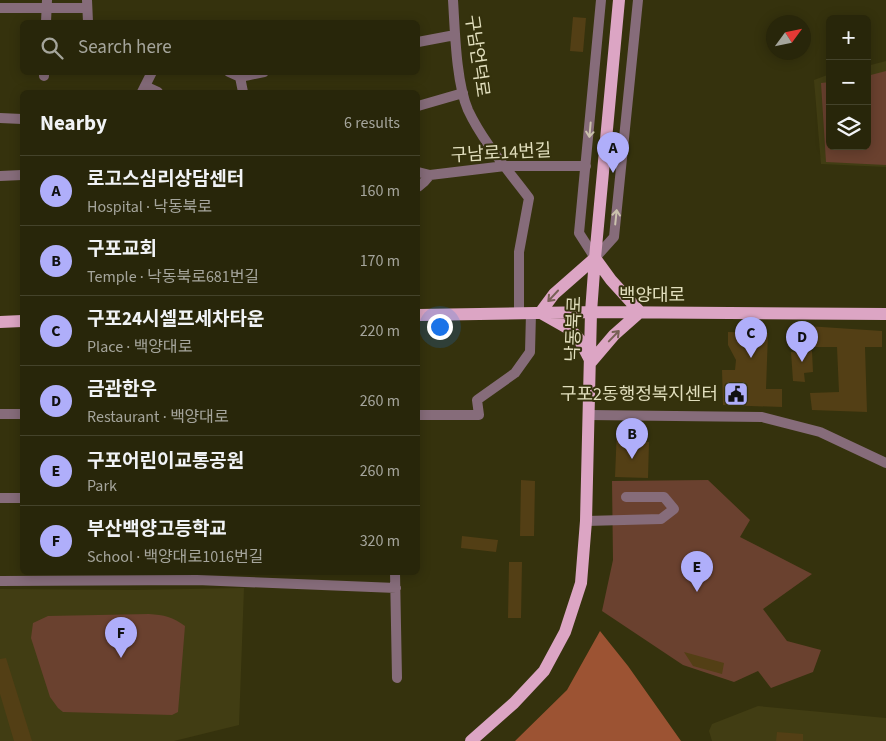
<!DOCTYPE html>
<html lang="en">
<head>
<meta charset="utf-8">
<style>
  :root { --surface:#28260a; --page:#343218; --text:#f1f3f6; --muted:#a5a59c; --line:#44432b; --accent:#afaefa }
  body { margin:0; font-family:"Source Sans 3","Noto Sans KR",sans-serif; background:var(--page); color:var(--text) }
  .controls { position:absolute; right:15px; top:15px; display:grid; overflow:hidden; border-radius:8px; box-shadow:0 2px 12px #0003 }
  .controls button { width:45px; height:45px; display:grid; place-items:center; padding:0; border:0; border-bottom:1px solid var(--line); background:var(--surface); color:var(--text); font:25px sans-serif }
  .compass { position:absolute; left:766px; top:15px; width:45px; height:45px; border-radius:50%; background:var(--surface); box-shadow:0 2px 12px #0003; rotate:57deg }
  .you { position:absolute; left:439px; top:326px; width:18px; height:18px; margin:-12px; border:4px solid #fff; border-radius:50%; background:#1a73e8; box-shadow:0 0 0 8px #1a73e833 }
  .badge { display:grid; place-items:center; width:32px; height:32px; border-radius:50%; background:var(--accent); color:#111; font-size:16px; font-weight:700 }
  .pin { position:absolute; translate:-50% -41px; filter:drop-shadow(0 1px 2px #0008) }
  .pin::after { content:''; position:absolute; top:26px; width:18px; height:15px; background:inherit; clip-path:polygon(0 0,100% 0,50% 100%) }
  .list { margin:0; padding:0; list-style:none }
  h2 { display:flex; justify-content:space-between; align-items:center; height:65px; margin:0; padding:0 20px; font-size:21px }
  h2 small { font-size:16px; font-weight:400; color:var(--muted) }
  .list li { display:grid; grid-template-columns:32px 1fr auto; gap:15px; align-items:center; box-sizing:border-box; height:70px; padding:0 20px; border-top:1px solid var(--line) }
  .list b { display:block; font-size:19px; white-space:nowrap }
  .list p { margin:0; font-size:16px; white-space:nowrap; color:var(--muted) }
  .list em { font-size:16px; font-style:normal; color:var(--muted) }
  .icon { flex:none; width:28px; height:28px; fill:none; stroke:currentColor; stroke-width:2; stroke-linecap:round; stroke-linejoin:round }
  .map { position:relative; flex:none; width:886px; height:741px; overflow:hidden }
  .search { position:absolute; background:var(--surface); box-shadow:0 2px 12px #0003; left:20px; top:20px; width:400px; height:55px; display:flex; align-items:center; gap:12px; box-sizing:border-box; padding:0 18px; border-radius:8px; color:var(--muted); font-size:19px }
  .panel { position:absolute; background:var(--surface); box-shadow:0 2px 12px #0003; left:20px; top:90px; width:400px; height:485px; border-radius:8px }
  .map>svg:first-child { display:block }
  .built { fill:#413d13 }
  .green { fill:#6a412f }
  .forest { fill:#9c5333 }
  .building { fill:#533f15 }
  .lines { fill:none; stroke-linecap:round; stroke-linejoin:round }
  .minor { stroke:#866c7a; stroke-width:10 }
  .major { stroke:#dca5c4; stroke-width:12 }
  .oneway { stroke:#cbc2ad }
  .oneway2 { stroke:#786056 }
  .labels { text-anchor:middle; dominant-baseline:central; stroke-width:4; stroke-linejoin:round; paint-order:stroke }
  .street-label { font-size:18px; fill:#e2dfbe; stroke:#35320d }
  .poi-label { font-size:18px; fill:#e2dfbe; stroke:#35320d; text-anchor:end }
</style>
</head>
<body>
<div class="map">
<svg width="886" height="741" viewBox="0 0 886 741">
  <rect width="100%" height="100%" fill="#35320d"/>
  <path class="built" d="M886,61V167L821,164L814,80L830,74V146H867V66Z
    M244,588L239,725L174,741H0V589L134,590Z
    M758,706L886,718V741H712L709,731L712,724Z"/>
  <path class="green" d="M886,71V165L826,162L821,83L830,82V146H867V76Z
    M708,480L750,520L740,537L812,574L763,609L787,641L821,650L813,672L771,688L758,671L734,682L683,665L602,611L613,560L612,481Z
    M149,614C164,615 173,617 185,626L178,712L172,715L63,712L58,708L50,697L31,638L33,623L48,616Z"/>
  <path class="forest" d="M600,631L628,666L681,741H515L567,690Z"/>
  <path class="building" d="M573,17L586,18L583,52L570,51Z
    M807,326L882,331V347H865L867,412L812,410L810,393L839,392L837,347H806Z
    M728,332L768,333L766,389H782V407L723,405L722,370H735L736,360L728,345Z
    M812,351L813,372L804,373L805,382L793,381L791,352Z
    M617,428H635L637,440L649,442L648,478L615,477Z
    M521,480L535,481L534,536H520Z
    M462,536L498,540L496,552L461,548Z
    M509,562H522L521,618H508Z
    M684,652L724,663L722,674L693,666Z
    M6,658L32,741H14L0,694V659Z
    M777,732L803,734V741H776Z"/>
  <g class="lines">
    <path class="minor" d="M87,0L88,22
      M453,0C455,31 456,82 468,110C483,142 508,170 529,198L519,252V313
      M601,0L579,233L595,258L614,237L638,0
      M0,8H87
      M46,22L47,0
      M418,42L455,35
      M229,72L240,77L264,72
      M44,76V72
      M240,77L243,92
      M145,86L158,92
      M142,92L152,72
      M418,106L463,93
      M0,118L22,119
      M418,172L430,175L505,166H586
      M0,176L22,175
      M418,187L424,182L430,175
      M0,414H22
      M418,415H479L477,400L515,373L530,352L531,313
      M588,415L762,417L820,432L886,463
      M0,498H22
      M586,521L661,519L674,509L664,497H626
      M395,572L397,678
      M0,581L197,580L396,588"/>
    <path class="major" d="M595,258L611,280L640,312
      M540,313L554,294L595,258
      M541,313L571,330L579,339L590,360
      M418,315L591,312L886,314
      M0,322L22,321
      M591,362L614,335L640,312
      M471,741L514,703L544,671L565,632L581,583L586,521L591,312L595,258L619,0"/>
  </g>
  <defs><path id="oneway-shaft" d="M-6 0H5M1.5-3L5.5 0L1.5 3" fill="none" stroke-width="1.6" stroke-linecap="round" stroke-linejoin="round" transform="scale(1.25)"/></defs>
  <g class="oneway">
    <use href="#oneway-shaft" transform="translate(590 130) rotate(95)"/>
    <use href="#oneway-shaft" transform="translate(616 217) rotate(-84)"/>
  </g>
  <g class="oneway2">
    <use href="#oneway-shaft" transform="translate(553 296) rotate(133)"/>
    <use href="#oneway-shaft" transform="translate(614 336) rotate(-46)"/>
  </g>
  <defs>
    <symbol id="civic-square" viewBox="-11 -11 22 22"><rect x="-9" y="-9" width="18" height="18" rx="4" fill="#afaefa" stroke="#35320d"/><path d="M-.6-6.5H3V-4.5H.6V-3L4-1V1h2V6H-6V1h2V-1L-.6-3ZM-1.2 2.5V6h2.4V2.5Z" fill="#111"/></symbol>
  </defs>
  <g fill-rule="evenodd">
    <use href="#civic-square" x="722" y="380" width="28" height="28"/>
  </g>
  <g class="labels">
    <g class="street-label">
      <text transform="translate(477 56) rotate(82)">구남언덕로</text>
      <text transform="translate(501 153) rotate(-3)">구남로14번길</text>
      <text x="652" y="295">백양대로</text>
      <text transform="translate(574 329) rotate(-88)">낙동북로</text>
    </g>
    <g class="poi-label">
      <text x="718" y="394">구포2동행정복지센터</text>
    </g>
  </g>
</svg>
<div class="controls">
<button>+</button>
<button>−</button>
<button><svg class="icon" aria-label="layers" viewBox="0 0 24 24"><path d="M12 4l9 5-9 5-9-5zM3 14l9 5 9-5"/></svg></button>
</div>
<svg class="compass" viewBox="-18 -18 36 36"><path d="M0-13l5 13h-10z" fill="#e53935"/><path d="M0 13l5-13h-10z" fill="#a5a59c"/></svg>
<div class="you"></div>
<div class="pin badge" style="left:613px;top:173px">A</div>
<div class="pin badge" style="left:632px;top:459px">B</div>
<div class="pin badge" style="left:751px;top:358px">C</div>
<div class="pin badge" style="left:802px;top:362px">D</div>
<div class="pin badge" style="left:697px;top:592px">E</div>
<div class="pin badge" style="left:121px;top:658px">F</div>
<div class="search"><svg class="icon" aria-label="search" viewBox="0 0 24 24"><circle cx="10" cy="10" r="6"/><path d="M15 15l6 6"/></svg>Search here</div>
<section class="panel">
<h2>Nearby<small>6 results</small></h2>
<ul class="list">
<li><span class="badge">A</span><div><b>로고스심리상담센터</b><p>Hospital · 낙동북로</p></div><em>160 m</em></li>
<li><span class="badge">B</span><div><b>구포교회</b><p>Temple · 낙동북로681번길</p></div><em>170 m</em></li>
<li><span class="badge">C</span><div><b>구포24시셀프세차타운</b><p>Place · 백양대로</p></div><em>220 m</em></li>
<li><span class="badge">D</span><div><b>금관한우</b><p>Restaurant · 백양대로</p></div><em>260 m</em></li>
<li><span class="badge">E</span><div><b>구포어린이교통공원</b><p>Park</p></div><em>260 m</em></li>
<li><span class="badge">F</span><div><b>부산백양고등학교</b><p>School · 백양대로1016번길</p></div><em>320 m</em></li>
</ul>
</section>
</div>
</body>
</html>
